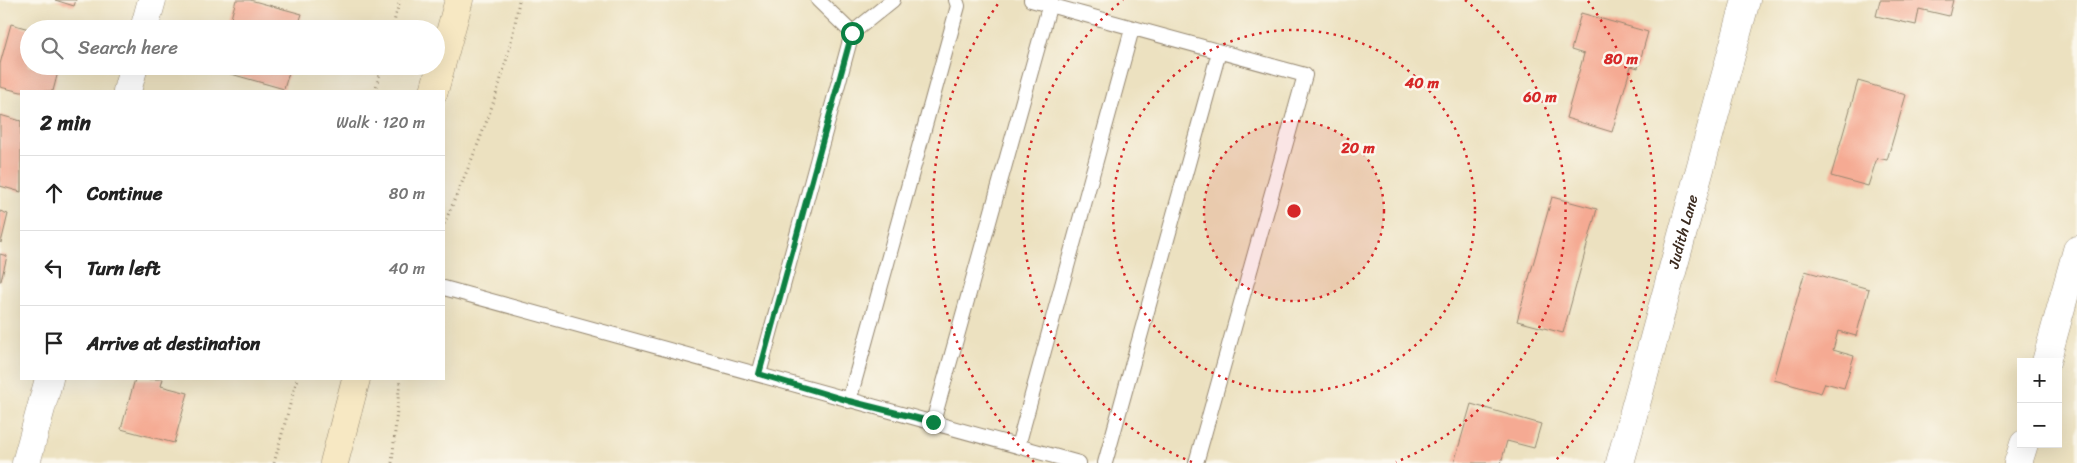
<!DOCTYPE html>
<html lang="en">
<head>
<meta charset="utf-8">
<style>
  :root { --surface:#fff; --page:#f6f6f6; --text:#222; --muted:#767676; --line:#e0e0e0 }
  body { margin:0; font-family:Sriracha,sans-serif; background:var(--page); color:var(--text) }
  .controls { position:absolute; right:15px; bottom:15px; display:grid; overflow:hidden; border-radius:0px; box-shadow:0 5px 20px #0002 }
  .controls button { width:45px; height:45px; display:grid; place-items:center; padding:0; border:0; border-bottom:1px solid var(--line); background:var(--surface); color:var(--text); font:25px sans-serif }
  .stop { position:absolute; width:15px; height:15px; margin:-11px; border:4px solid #0b8043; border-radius:50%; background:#fff }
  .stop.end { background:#0b8043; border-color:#fff; box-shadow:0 1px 5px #0008 }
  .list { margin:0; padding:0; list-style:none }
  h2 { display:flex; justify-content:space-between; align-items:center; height:65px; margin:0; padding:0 20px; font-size:21px }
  h2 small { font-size:16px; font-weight:400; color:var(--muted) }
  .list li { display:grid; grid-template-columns:32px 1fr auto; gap:15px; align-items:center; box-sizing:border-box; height:75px; padding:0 20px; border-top:1px solid var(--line) }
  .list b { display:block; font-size:19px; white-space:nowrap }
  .list em { font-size:16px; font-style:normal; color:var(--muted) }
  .icon { flex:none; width:28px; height:28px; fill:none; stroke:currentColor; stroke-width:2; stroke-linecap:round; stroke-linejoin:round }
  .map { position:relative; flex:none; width:2077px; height:463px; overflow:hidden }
  .search { position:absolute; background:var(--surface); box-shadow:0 5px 20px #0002; left:20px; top:20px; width:425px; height:55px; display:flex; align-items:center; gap:12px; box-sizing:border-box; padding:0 18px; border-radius:28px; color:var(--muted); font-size:19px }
  .panel { position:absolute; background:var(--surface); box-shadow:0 5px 20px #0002; left:20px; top:90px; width:425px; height:290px; border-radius:0px }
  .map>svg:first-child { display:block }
  .building { fill:#f5aa93 }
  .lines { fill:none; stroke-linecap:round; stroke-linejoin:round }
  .lane-casing { stroke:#94866f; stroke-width:16 }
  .street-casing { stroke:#94866f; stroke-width:29 }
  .secondary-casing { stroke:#94866f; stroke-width:29 }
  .path { stroke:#94866f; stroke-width:3; stroke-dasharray:1 4; stroke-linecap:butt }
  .lane { stroke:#fff; stroke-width:14 }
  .street { stroke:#fff; stroke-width:28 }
  .secondary { stroke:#f7e8c3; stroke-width:28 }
  .route { stroke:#0b8043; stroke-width:6 }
  .ring { fill:none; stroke:#d62828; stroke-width:2.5; stroke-dasharray:2.5 5 }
  .labels { text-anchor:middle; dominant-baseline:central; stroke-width:5; stroke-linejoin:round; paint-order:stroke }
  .street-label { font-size:15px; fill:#3b2a1e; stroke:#fbf7ec }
  .centre { fill:#d62828; stroke:#fbf7ec; stroke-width:2.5 }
  .ring-label { font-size:15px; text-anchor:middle; font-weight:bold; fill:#d62828; stroke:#fbf7ec; stroke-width:5; stroke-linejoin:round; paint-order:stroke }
</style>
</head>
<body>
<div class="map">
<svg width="2077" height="463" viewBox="0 0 2077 463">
  <rect width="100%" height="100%" fill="#fbf7ec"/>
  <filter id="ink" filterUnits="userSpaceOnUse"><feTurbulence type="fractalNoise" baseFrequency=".02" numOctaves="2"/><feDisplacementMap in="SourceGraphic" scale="10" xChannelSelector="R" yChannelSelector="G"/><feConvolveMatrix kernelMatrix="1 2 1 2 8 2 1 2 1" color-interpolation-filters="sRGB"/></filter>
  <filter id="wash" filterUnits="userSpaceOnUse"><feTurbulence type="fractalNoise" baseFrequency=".0096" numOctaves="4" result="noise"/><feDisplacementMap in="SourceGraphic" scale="20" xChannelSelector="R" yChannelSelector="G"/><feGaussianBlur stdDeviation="1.12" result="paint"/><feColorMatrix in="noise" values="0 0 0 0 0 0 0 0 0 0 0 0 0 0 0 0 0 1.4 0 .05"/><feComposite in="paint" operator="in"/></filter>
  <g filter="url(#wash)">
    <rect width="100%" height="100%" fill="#ece1c0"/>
    <g id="blocks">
      <path class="building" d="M55,0H76L74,6Z
        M236,0H250L302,14L297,29H228Z
        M1880,0H1953L1949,16L1919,9L1916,25L1876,16Z
        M1581,13L1648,32L1638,68L1631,66L1612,132L1566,118L1584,54L1571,50Z
        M11,24L29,29V66L59,68L53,91L21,92L0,87V64Z
        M218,66H291L284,89L217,70Z
        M1858,81L1906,95L1887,160L1877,158L1868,186L1831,176Z
        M0,115L21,121V192L0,186Z
        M1552,197L1597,209L1563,333L1517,321Z
        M0,211L8,214L1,243L0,242Z
        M0,254L7,256L1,281H0Z
        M1805,271L1869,289L1856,336L1838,331L1833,350L1854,356L1844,388L1825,383L1821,393L1774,380Z
        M135,379H163L161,386L188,393L174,443L121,429Z
        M1471,404L1541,424L1534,448L1507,441L1501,463H1454Z"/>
    </g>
  </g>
  <g filter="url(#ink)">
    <use href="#blocks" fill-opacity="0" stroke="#94866f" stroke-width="1"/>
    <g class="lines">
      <defs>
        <path id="lane" d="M818,0L852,33
          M1031,0L1305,75L1196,463
          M444,288L1079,463
          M759,374L852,33L893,0
          M849,401L958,6L956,0
          M933,422L1051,0
          M1018,446L1132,29
          M1105,463L1219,52"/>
        <g id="street">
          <path d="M144,29L152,0"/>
          <path d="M127,91L134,66"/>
          <path d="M2046,362L2077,250"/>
          <path d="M26,463L49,379"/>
          <path id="s1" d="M1620,463L1746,0"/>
          <path d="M2018,463L2024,444"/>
        </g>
        <path id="secondary" d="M434,91L459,0
          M334,463L356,379"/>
      </defs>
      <use href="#lane" class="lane-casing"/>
      <use href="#street" class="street-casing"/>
      <use href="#secondary" class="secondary-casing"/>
      <path class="path" d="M392,29L400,0
        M375,91L382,66
        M444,224C476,151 507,80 519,0
        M274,463L297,379
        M392,463L400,379"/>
      <use href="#lane" class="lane"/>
      <use href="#street" class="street"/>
      <use href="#secondary" class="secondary"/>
    </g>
  </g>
  <g class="lines" filter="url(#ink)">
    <path class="route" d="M852,33L759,374L849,401L933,422"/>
  </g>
  <circle cx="1294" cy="211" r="90" fill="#d62828" fill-opacity=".12"/>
  <g class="ring">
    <circle cx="1294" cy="211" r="90"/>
    <circle cx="1294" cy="211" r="181"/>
    <path d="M1192 462A271 271 0 0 1 1123 0M1465 0A271 271 0 0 1 1396 462"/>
    <path d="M1034 462A361 361 0 0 1 1000 1M1588 1A361 361 0 0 1 1554 462"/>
  </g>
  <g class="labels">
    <g class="street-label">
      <text stroke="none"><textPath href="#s1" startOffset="240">Judith Lane</textPath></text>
    </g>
  </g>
  <circle cx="1294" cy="211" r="8" class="centre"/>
  <g class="ring-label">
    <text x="1621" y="64">80 m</text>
    <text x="1422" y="88">40 m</text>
    <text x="1540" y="102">60 m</text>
    <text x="1358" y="153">20 m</text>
  </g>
</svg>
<div class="controls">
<button>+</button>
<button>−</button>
</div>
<div class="stop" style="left:852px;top:33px"></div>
<div class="stop end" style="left:933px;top:422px"></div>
<div class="search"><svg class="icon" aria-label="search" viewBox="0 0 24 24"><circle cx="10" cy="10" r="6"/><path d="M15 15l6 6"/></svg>Search here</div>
<section class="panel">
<h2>2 min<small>Walk · 120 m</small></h2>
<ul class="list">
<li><svg class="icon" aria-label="ahead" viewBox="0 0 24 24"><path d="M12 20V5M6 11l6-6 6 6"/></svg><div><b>Continue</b></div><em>80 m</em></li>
<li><svg class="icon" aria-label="left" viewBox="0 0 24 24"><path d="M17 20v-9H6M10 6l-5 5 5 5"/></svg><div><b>Turn left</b></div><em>40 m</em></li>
<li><svg class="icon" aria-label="arrive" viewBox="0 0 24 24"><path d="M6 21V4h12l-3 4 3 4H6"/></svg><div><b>Arrive at destination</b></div></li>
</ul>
</section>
</div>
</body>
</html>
